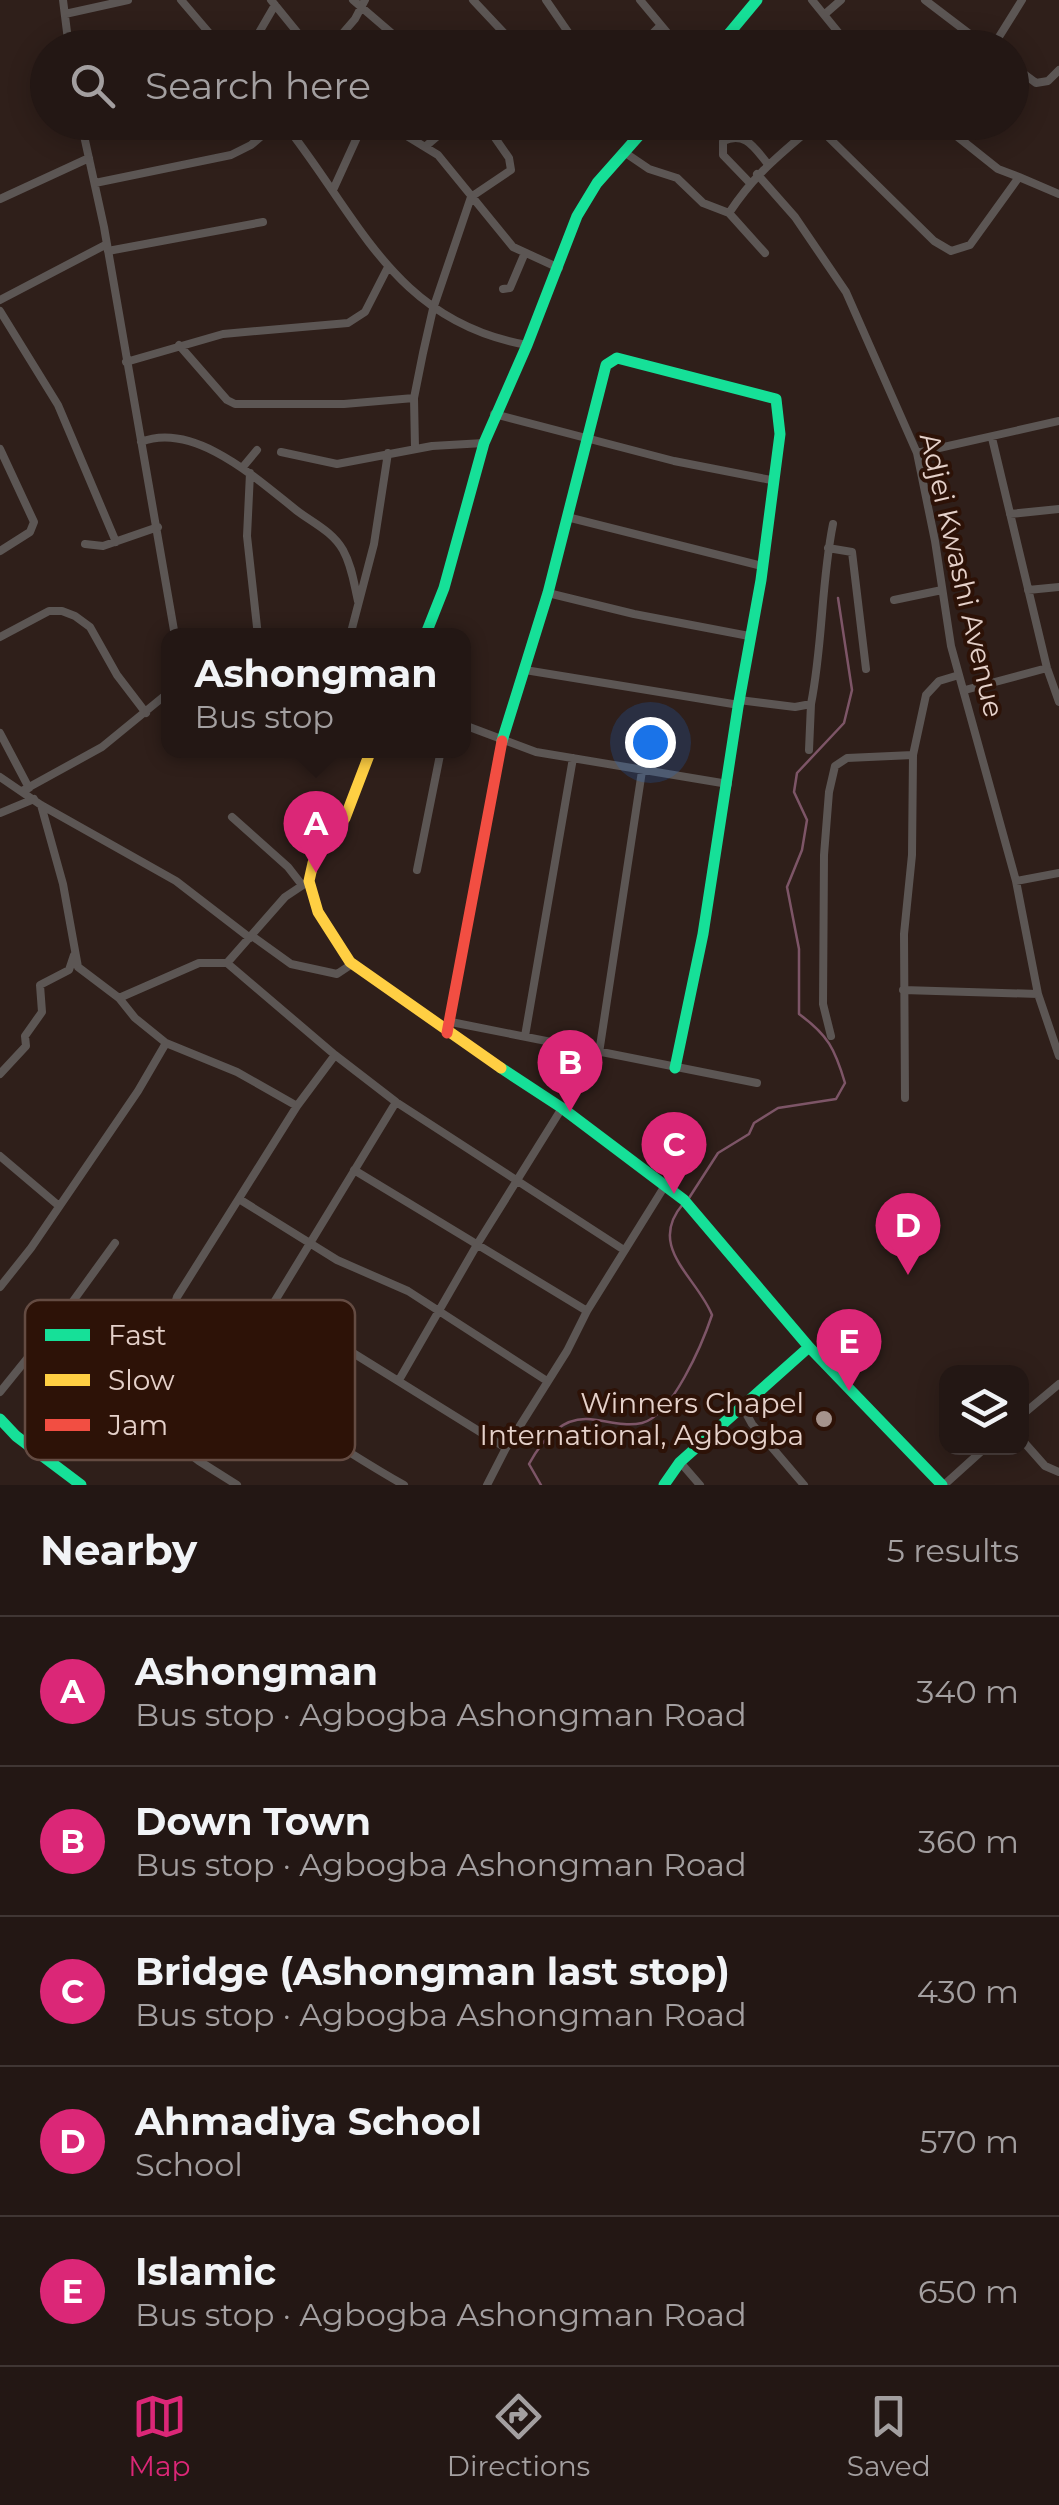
<!DOCTYPE html>
<html lang="en">
<head>
<meta charset="utf-8">
<style>
  :root { --surface:#231714; --page:#2b201d; --text:#f1f3f6; --muted:#a39fa0; --line:#403634; --accent:#db2777 }
  body { margin:0; font-family:Montserrat,sans-serif; background:var(--page); color:var(--text) }
  .controls { position:absolute; right:30px; bottom:30px; display:grid; overflow:hidden; border-radius:20px; box-shadow:0 5px 25px #0003 }
  .controls button { width:90px; height:90px; display:grid; place-items:center; padding:0; border:0; border-bottom:2px solid var(--line); background:var(--surface); color:var(--text); font:50px sans-serif }
  .you { position:absolute; left:650px; top:742px; width:35px; height:35px; margin:-25px; border:8px solid #fff; border-radius:50%; background:#1a73e8; box-shadow:0 0 0 15px #1a73e833 }
  .badge { display:grid; place-items:center; width:65px; height:65px; border-radius:50%; background:var(--accent); color:#fff; font-size:32px; font-weight:700 }
  .pin { position:absolute; translate:-50% -82px; filter:drop-shadow(0 2px 5px #0008) }
  .pin::after { content:''; position:absolute; top:52px; width:35px; height:30px; background:inherit; clip-path:polygon(0 0,100% 0,50% 100%) }
  .popup { position:absolute; left:161px; top:628px; width:310px; height:130px; box-sizing:border-box; display:grid; place-content:center; border-radius:20px; background:var(--surface); filter:drop-shadow(0 2px 8px #0005); font-size:32px; white-space:nowrap; color:var(--muted) }
  .popup b { font-size:38px; color:var(--text) }
  .popup::after { content:''; position:absolute; left:50%; top:100%; margin-left:-20px; border:20px solid transparent; border-top-color:var(--surface) }
  .list { margin:0; padding:0; list-style:none }
  h2 { display:flex; justify-content:space-between; align-items:center; height:130px; margin:0; padding:0 40px; font-size:42px }
  h2 small { font-size:32px; font-weight:400; color:var(--muted) }
  .list li { display:grid; grid-template-columns:65px 1fr auto; gap:30px; align-items:center; box-sizing:border-box; height:150px; padding:0 40px; border-top:2px solid var(--line) }
  .list b { display:block; font-size:38px; white-space:nowrap }
  .list p { margin:0; font-size:32px; white-space:nowrap; color:var(--muted) }
  .list em { font-size:32px; font-style:normal; color:var(--muted) }
  .icon { flex:none; width:55px; height:55px; fill:none; stroke:currentColor; stroke-width:2; stroke-linecap:round; stroke-linejoin:round }
  .map { position:relative; flex:none; width:1059px; height:1485px; overflow:hidden }
  .search { position:absolute; background:var(--surface); box-shadow:0 5px 25px #0003; left:30px; right:30px; top:30px; height:110px; display:flex; align-items:center; gap:25px; box-sizing:border-box; padding:0 35px; border-radius:55px; color:var(--muted); font-size:38px }
  .sheet { height:880px; background:var(--surface) }
  nav { display:flex; justify-content:space-around; align-items:center; box-sizing:border-box; height:140px; border-top:2px solid var(--line); background:var(--surface); font-size:28px; color:var(--muted) }
  nav a { display:grid; justify-items:center; gap:5px }
  nav .on { color:var(--accent) }
  .map>svg:first-child { display:block }
  .lines { fill:none; stroke-linecap:round; stroke-linejoin:round }
  .stream { stroke:#7d5567; stroke-width:2.5 }
  .street { stroke:#5c5654; stroke-width:8 }
  .fast { stroke:#16e098; stroke-width:11 }
  .slow { stroke:#ffcf43; stroke-width:11 }
  .jam { stroke:#f24e42; stroke-width:11 }
  .poi-dot { fill:#a5938c; stroke:#2d1207; stroke-width:4 }
  .labels { text-anchor:middle; dominant-baseline:central; stroke-width:8; stroke-linejoin:round; paint-order:stroke }
  .street-label { font-size:28px; fill:#e5d1ca; stroke:#2d1207 }
  .poi-label { font-size:28px; fill:#e5d1ca; stroke:#2d1207; text-anchor:end }
  .key { fill:#2d1207; stroke:#644b42; stroke-width:2.5 }
  .key-label { font-size:28px; fill:#e5d1ca }
</style>
</head>
<body>
<div class="map">
<svg width="1059" height="1485" viewBox="0 0 1059 1485">
  <rect width="100%" height="100%" fill="#2f1f1a"/>
  <g class="lines">
    <path class="stream" d="M689,1198L718,1153L749,1134L754,1123L778,1108L836,1099L845,1083C835,1049 828,1035 799,1014V949L787,887L802,850L807,820L794,792L797,773L844,723L852,690L838,598
      M541,1485L529,1464C541,1442 559,1418 587,1419C605,1420 623,1427 642,1423C672,1416 703,1342 712,1315C697,1277 646,1247 683,1204"/>
    <path class="street" d="M63,0L69,48
      M181,0L222,48
      M271,0L310,48
      M353,0L409,48
      M473,0L518,48
      M546,0L579,48
      M640,0L680,48
      M812,0L851,48
      M925,0L988,48
      M65,14L128,0
      M825,14L841,0
      M250,48L275,5
      M330,48L355,19L365,0
      M638,48L660,26
      M992,48L1022,0
      M1012,65L1036,83L1048,81L1059,70
      M81,122L104,227L175,636
      M283,122C359,217 393,321 527,345
      M384,122L438,155L513,247L559,268
      M939,122L998,169L1019,177
      M816,125L934,241L951,251L970,245L1019,177L1059,194
      M426,146L454,122
      M624,152L649,169L677,178L703,203L729,213L765,253
      M757,174L795,217L846,292L917,453L935,541L951,646L1016,881L1038,994L1059,1056
      M749,182L723,155V141C745,131 754,147 767,163
      M95,183L231,155L251,145L278,122
      M333,190L364,122
      M0,199L89,158
      M729,213C757,171 781,154 818,122
      M108,251L263,222
      M503,289L510,288L524,255
      M0,300L107,244
      M0,311L58,405L116,542
      M179,345L227,400L235,404H344L414,398
      M126,362L223,334L348,323L365,312L387,269
      M494,414L674,461L771,480
      M992,438L1047,668L1059,702
      M141,442C194,421 257,479 296,510C313,523 332,531 343,550C352,566 354,584 358,601
      M415,448L414,398L423,353L433,309L471,197L511,170L509,158L484,122
      M0,449L34,522L30,532L0,551
      M281,452L337,464L432,446L484,443
      M917,453L1059,421
      M242,468L257,450
      M250,473L247,536L258,636
      M1010,514L1059,509
      M567,517L762,566
      M85,544L103,546L158,527
      M828,548L852,552L866,669
      M1028,590L1059,587
      M548,593L634,614L749,636
      M894,600L942,590
      M350,636L374,544L388,453
      M0,637L49,611H62L75,616L90,627L117,675L146,713
      M525,670L739,705
      M965,690L1047,668
      M739,700L795,707L811,704C823,644 821,583 833,524
      M464,725L536,752L728,784
      M0,733L29,788
      M809,750L811,704
      M0,777L41,805L176,881L250,938
      M22,791L102,747L168,693
      M41,805L63,884L78,967L119,998L135,1018L166,1043L237,1072L297,1106
      M0,813L34,799
      M232,817L288,867L302,885
      M417,870L441,750
      M1016,881L1059,873
      M252,936L291,964L337,974L352,964
      M227,963L285,897L309,881
      M903,990L1038,994
      M119,998L199,963H227L335,1055L396,1102L624,1250
      M451,1022L757,1083
      M525,1036L573,758
      M831,1036L823,1004L824,855L829,792L835,766L847,758L913,755
      M599,1053L642,771
      M0,1074L26,1046L25,1036L42,1012L40,985L69,970L74,955
      M905,1098L904,934L912,855L913,755L926,695L939,681L959,675
      M0,1156L59,1206
      M354,1170L587,1311
      M239,1199L337,1260L408,1291L547,1381
      M0,1287L31,1248L138,1091L166,1043
      M165,1336C247,1382 322,1439 404,1485
      M337,1343L506,1448
      M231,1373L396,1102
      M399,1380L478,1243L562,1108
      M0,1392L68,1308L115,1243
      M113,1396L199,1461L237,1485
      M742,1406L752,1424L804,1485
      M1022,1415L1059,1384
      M1022,1440L1045,1466L1059,1472
      M53,1461L165,1336L177,1297L297,1106L335,1055
      M680,1462L700,1485
      M487,1485L506,1448L567,1351L587,1311L666,1184
      M944,1485L985,1448"/>
    <path class="fast" d="M717,48L757,0
      M425,636L444,588L484,443L527,345L577,216L597,183L651,122
      M502,741L548,593L606,365L617,358L776,399L780,434L761,580L738,707L703,934L675,1068
      M501,1068L562,1108L684,1200L809,1347L942,1485
      M0,1419L16,1436L81,1485
      M664,1485L680,1462L809,1347"/>
    <path class="slow" d="M371,750L345,818L313,863L309,881L318,912L350,962L501,1068"/>
    <path class="jam" d="M447,1033L502,741"/>
  </g>
  <circle class="poi-dot" cx="824" cy="1419" r="10"/>
  <g class="labels">
    <g class="street-label">
      <text transform="translate(962 575) rotate(77)">Adjei Kwashi Avenue</text>
    </g>
    <g class="poi-label">
      <text x="804" y="1403">Winners Chapel<tspan x="804" dy="32">International, Agbogba</tspan></text>
    </g>
  </g>
  <rect x="25" y="1300" width="330" height="160" rx="15" class="key"/>
  <rect x="45" y="1329" width="45" height="12" fill="#16e098"/>
  <rect x="45" y="1374" width="45" height="12" fill="#ffcf43"/>
  <rect x="45" y="1419" width="45" height="12" fill="#f24e42"/>
  <g class="key-label">
    <text x="108" y="1345">Fast</text>
    <text x="108" y="1390">Slow</text>
    <text x="108" y="1435">Jam</text>
  </g>
</svg>
<div class="controls">
<button><svg class="icon" aria-label="layers" viewBox="0 0 24 24"><path d="M12 4l9 5-9 5-9-5zM3 14l9 5 9-5"/></svg></button>
</div>
<div class="you"></div>
<div class="pin badge" style="left:316px;top:873px">A</div>
<div class="popup"><b>Ashongman</b>Bus stop</div>
<div class="pin badge" style="left:570px;top:1112px">B</div>
<div class="pin badge" style="left:674px;top:1194px">C</div>
<div class="pin badge" style="left:908px;top:1275px">D</div>
<div class="pin badge" style="left:849px;top:1391px">E</div>
<div class="search"><svg class="icon" aria-label="search" viewBox="0 0 24 24"><circle cx="10" cy="10" r="6"/><path d="M15 15l6 6"/></svg>Search here</div>
</div>
<section class="sheet">
<h2>Nearby<small>5 results</small></h2>
<ul class="list">
<li><span class="badge">A</span><div><b>Ashongman</b><p>Bus stop · Agbogba Ashongman Road</p></div><em>340 m</em></li>
<li><span class="badge">B</span><div><b>Down Town</b><p>Bus stop · Agbogba Ashongman Road</p></div><em>360 m</em></li>
<li><span class="badge">C</span><div><b>Bridge (Ashongman last stop)</b><p>Bus stop · Agbogba Ashongman Road</p></div><em>430 m</em></li>
<li><span class="badge">D</span><div><b>Ahmadiya School</b><p>School</p></div><em>570 m</em></li>
<li><span class="badge">E</span><div><b>Islamic</b><p>Bus stop · Agbogba Ashongman Road</p></div><em>650 m</em></li>
</ul>
</section>
<nav>
<a class="on"><svg class="icon" aria-label="map" viewBox="0 0 24 24"><path d="M3 6l6-2 6 2 6-2v14l-6 2-6-2-6 2zM9 4v14M15 6v14"/></svg>Map</a>
<a><svg class="icon" aria-label="directions" viewBox="0 0 24 24"><path d="M12 3l9 9-9 9-9-9zM9 14v-3h6M13 9l2 2-2 2"/></svg>Directions</a>
<a><svg class="icon" aria-label="saved" viewBox="0 0 24 24"><path d="M7 4h10v16l-5-4-5 4z"/></svg>Saved</a>
</nav>
</body>
</html>
